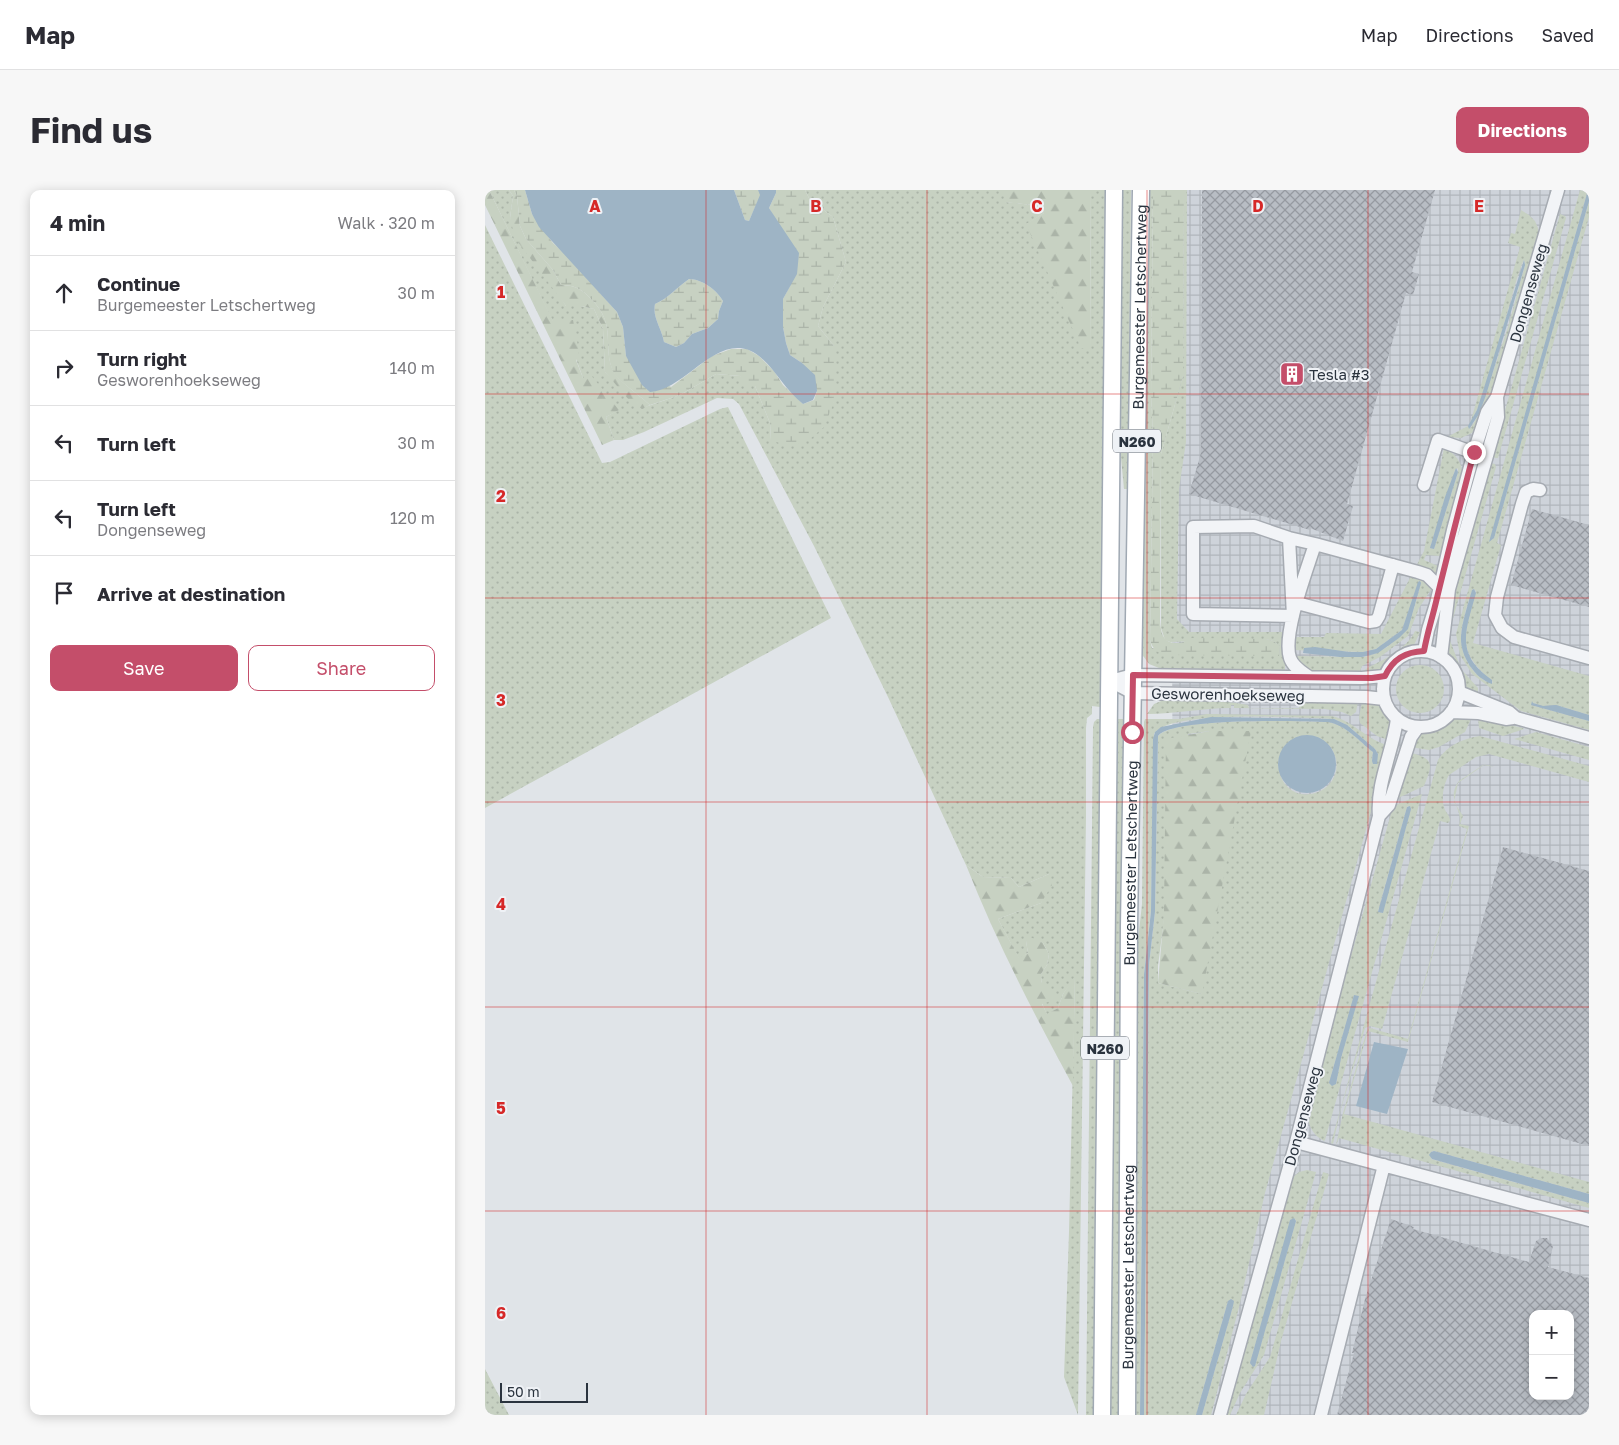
<!DOCTYPE html>
<html lang="en">
<head>
<meta charset="utf-8">
<style>
  :root { --surface:#fff; --page:#f7f7f7; --text:#2b2b33; --muted:#7c7c81; --line:#e1e1e2; --accent:#c44e6a }
  body { margin:0; font-family:"Golos Text",sans-serif; background:var(--page); color:var(--text) }
  .controls { position:absolute; right:15px; bottom:15px; display:grid; overflow:hidden; border-radius:10px; box-shadow:0 2px 12px #0003 }
  .controls button { width:45px; height:45px; display:grid; place-items:center; padding:0; border:0; border-bottom:1px solid var(--line); background:var(--surface); color:var(--text); font:25px sans-serif }
  .scale { position:absolute; left:15px; bottom:12px; width:88px; box-sizing:border-box; padding-left:5px; border:2px solid #2a333e; border-top:0; font-size:14px; line-height:18px; white-space:nowrap; color:#2a333e; -webkit-text-stroke:4px #eff2f6; paint-order:stroke }
  .stop { position:absolute; width:15px; height:15px; margin:-11px; border:4px solid #c44e6a; border-radius:50%; background:#fff }
  .stop.end { background:#c44e6a; border-color:#fff; box-shadow:0 1px 5px #0008 }
  .list { margin:0; padding:0; list-style:none }
  h2 { display:flex; justify-content:space-between; align-items:center; height:65px; margin:0; padding:0 20px; font-size:21px }
  h2 small { font-size:16px; font-weight:400; color:var(--muted) }
  .list li { display:grid; grid-template-columns:32px 1fr auto; gap:15px; align-items:center; box-sizing:border-box; height:75px; padding:0 20px; border-top:1px solid var(--line) }
  .list b { display:block; font-size:19px; white-space:nowrap }
  .list p { margin:0; font-size:16px; white-space:nowrap; color:var(--muted) }
  .list em { font-size:16px; font-style:normal; color:var(--muted) }
  .actions { display:flex; gap:10px; padding:15px 20px }
  .actions a { flex:1; padding:11px 0; border:1px solid var(--accent); border-radius:10px; text-align:center; font-size:18px; color:var(--accent) }
  .actions .main { background:var(--accent); color:#fff }
  .icon { flex:none; width:28px; height:28px; fill:none; stroke:currentColor; stroke-width:2; stroke-linecap:round; stroke-linejoin:round }
  .map { position:relative; flex:none; width:1104px; height:1225px; overflow:hidden; border-radius:10px }
  header { display:flex; align-items:center; gap:30px; box-sizing:border-box; height:70px; padding:0 25px; background:var(--surface); border-bottom:1px solid var(--line) }
  header strong { font-size:24px }
  nav { display:flex; gap:28px; margin-inline-start:auto; font-size:18px }
  .intro { display:flex; align-items:center; justify-content:space-between; box-sizing:border-box; height:120px; padding:0 30px }
  h1 { margin:0; font-size:35px }
  .button { padding:12px 22px; border-radius:10px; background:var(--accent); color:#fff; font-size:18px; font-weight:700 }
  main { display:flex; gap:30px; padding:0 30px }
  aside { flex:1; background:var(--surface); border-radius:10px; box-shadow:0 2px 12px #0003 }
  .map>svg:first-child { display:block }
  .industrial { fill:url(#industrial-grid); fill-rule:evenodd }
  .grass { fill:url(#grass-dots); fill-rule:evenodd }
  .forest { fill:url(#forest-firs) }
  .wetland { fill:url(#wetland-marsh) }
  .water { fill:#9eb4c5; fill-rule:evenodd }
  .building { fill:url(#building-cross-hatch); fill-rule:evenodd }
  .lines { fill:none; stroke-linecap:round; stroke-linejoin:round }
  .minor-casing { stroke:#a6abb2; stroke-width:15 }
  .major-casing { stroke:#a0a9b3; stroke-width:19 }
  .minor { stroke:#f2f4f7; stroke-width:12 }
  .major { stroke:#fff; stroke-width:16 }
  .route { stroke:#c44e6a; stroke-width:6 }
  .grid { fill:none; stroke:#d62828; stroke-width:1; stroke-opacity:0.55 }
  .labels { text-anchor:middle; dominant-baseline:central; stroke-width:4; stroke-linejoin:round; paint-order:stroke }
  .shield { fill:#eff2f6; stroke:#656c75; stroke-width:1 }
  .shield-label { font-size:14px; font-weight:bold; fill:#2a333e }
  .street-label { font-size:15px; fill:#2a333e; stroke:#eff2f6 }
  .poi-label { font-size:15px; fill:#2a333e; stroke:#eff2f6; text-anchor:start }
  .grid-label { font-size:16px; text-anchor:middle; font-weight:bold; fill:#d62828; stroke:#eff2f6; stroke-width:4; stroke-linejoin:round; paint-order:stroke }
</style>
</head>
<body>
<header>
<strong>Map</strong>
<nav><a>Map</a><a>Directions</a><a>Saved</a></nav>
</header>
<div class="intro"><h1>Find us</h1><a class="button">Directions</a></div>
<main>
<aside>
<h2>4 min<small>Walk · 320 m</small></h2>
<ul class="list">
<li><svg class="icon" aria-label="ahead" viewBox="0 0 24 24"><path d="M12 20V5M6 11l6-6 6 6"/></svg><div><b>Continue</b><p>Burgemeester Letschertweg</p></div><em>30 m</em></li>
<li><svg class="icon" aria-label="right" viewBox="0 0 24 24"><path d="M7 20v-9h11M14 6l5 5-5 5"/></svg><div><b>Turn right</b><p>Gesworenhoekseweg</p></div><em>140 m</em></li>
<li><svg class="icon" aria-label="left" viewBox="0 0 24 24"><path d="M17 20v-9H6M10 6l-5 5 5 5"/></svg><div><b>Turn left</b></div><em>30 m</em></li>
<li><svg class="icon" aria-label="left" viewBox="0 0 24 24"><path d="M17 20v-9H6M10 6l-5 5 5 5"/></svg><div><b>Turn left</b><p>Dongenseweg</p></div><em>120 m</em></li>
<li><svg class="icon" aria-label="arrive" viewBox="0 0 24 24"><path d="M6 21V4h12l-3 4 3 4H6"/></svg><div><b>Arrive at destination</b></div></li>
</ul>
<div class="actions"><a class="main">Save</a><a>Share</a></div>
</aside>
<div class="map">
<svg width="1104" height="1225" viewBox="0 0 1104 1225">
  <defs>
    <pattern id="industrial-grid" width="8" height="8" patternUnits="userSpaceOnUse" patternTransform="scale(1.25)"><rect width="8" height="8" fill="#ced3da"/><path d="M0 4h8M4 0v8" fill="none" stroke="#b1b6bc"/></pattern>
    <pattern id="grass-dots" width="8" height="8" patternUnits="userSpaceOnUse" patternTransform="scale(1.25)"><rect width="8" height="8" fill="#c7d1c2"/><path d="M2 2h.1M6 6h.1" fill="none" stroke="#abb4a8" stroke-width="1.8" stroke-linecap="round"/></pattern>
    <pattern id="forest-firs" width="22" height="20" patternUnits="userSpaceOnUse" patternTransform="scale(1.25)"><rect width="22" height="20" fill="#c7d1c2"/><path d="M5 1l3.5 6h-7zM16 11l3.5 6h-7z" fill="#abb4a8"/></pattern>
    <pattern id="wetland-marsh" width="20" height="14" patternUnits="userSpaceOnUse" patternTransform="scale(1.25)"><rect width="20" height="14" fill="#c7d1c2"/><path d="M1 5h8M5 5V1M11 12h8M15 12V8" fill="none" stroke="#abb4a8"/></pattern>
    <pattern id="building-cross-hatch" width="8" height="8" patternUnits="userSpaceOnUse" patternTransform="scale(1.25)"><rect width="8" height="8" fill="#b8bdc4"/><path d="M0 0l8 8M0 8l8-8" fill="none" stroke="#969aa1"/></pattern>
  </defs>
  <rect width="100%" height="100%" fill="#e0e4e8"/>
  <path class="industrial" d="M693,0H1104V1225H690L687,430ZM1048,1124H1085V1206H1048Z"/>
  <path class="grass" d="M4,0H24L28,6L25,28L81,116H96L109,119L118,139L120,182L157,218L195,205L231,184L255,186L270,196L285,233L286,250L349,212V156L333,136L338,117L361,72L348,27L325,10L320,0H519L520,12L558,16L559,23L542,34L605,160L606,0H623L619,506H615V517L607,516V524L602,528L601,538V626L593,1225L579,1187L584,1042L590,788L578,804L573,818L562,825L557,813L556,784L562,775L564,764L558,753L541,751L543,763L534,769L513,729L556,713L564,684L534,697L526,688L498,687L481,675L403,507L329,356L254,214L248,209L232,208L159,242L138,250H129L121,227L133,220L98,188L91,169L68,132Z
    M636,0H646L643,299H639L634,247Z
    M659,0H668L666,204L668,246L665,450L667,458L794,466L795,456L788,451L781,449L685,452L680,450L676,438V264L698,186V178L699,0H702L701,252L694,299L692,429L704,442H800V481L679,480L664,474L656,463Z
    M1095,0H1103L1005,351L1009,348L1104,11V27L1012,353L1016,355L988,453L1104,486V525L1071,515L1058,516L1048,513L1046,515L1104,531V540L1036,521L987,484L975,465L971,444ZM988,399L991,401C980,445 969,459 1008,492L1007,493C989,489 976,466 976,448C976,436 983,410 988,399Z
    M1036,20L1044,25L1050,31L1053,38L1054,47L1041,98L1001,220L987,243L976,248L962,247L983,236L985,239L994,224L1023,137L1040,75L1039,70L1037,74L1032,88L1010,166L992,220L985,234L1035,57L1023,53L1026,43L1030,44Z
    M1075,24L1080,26L1081,28L1013,268H1011L1007,267Z
    M0,35L117,273L125,272L235,219L243,217L346,428L0,618Z
    M959,258C972,264 979,275 977,289L955,366L941,365L939,370L953,376L947,398L934,418L923,446L895,467L877,476L874,484L824,481L808,466L877,467C887,466 894,462 902,457C927,439 928,421 936,393L934,391L917,440L891,459L878,462L806,460L808,447H839L841,443L896,444L939,361ZM973,278V282L949,359L945,358L970,280Z
    M1005,273L1010,274L1011,277L965,439L968,406Z
    M930,441L935,442L929,455L911,466L898,479L895,481L878,482C882,477 887,476 892,473C905,467 924,455 930,441Z
    M964,448L976,479L993,498V505L978,498L970,479L962,468Z
    M911 499a24 24 0 1 1 48 0a24 24 0 1 1-48 0Z
    M681,509L732,510L763,515L764,518H814L815,510L873,512L871,522L866,526L857,522L840,519L749,518V515H746V518C717,518 691,524 662,524L669,514Z
    M877,512C882,512 889,512 893,514C908,519 905,539 903,550L892,546L875,533L874,527Z
    M722,524L847,526C868,531 881,549 902,555L890,607L780,1003L754,1117L726,1225H717L748,1116L743,1111L711,1225H659L664,775L670,722L673,546C688,527 815,531 843,532C861,535 874,551 888,562L887,571L893,564L890,559L862,535L849,529C817,528 685,519 669,544L666,721L659,784L655,1225H646L651,769L657,714L659,532L660,529H694ZM725,541L717,804L673,793V776L703,544ZM815,546C857,542 864,593 830,603C794,614 777,559 815,546Z
    M965,527H987L980,542L954,557L944,560L925,557L937,540L951,536Z
    M993,528L1038,538L1039,539L1018,546L994,538Z
    M612,529H618L611,1225H601L608,537L609,532Z
    M632,529H641L633,1225H624L631,550Z
    M1051,542L1104,557V570L1029,549Z
    M995,546L1104,576V592L1004,564L991,567L964,585C959,593 956,607 959,617C960,622 965,625 965,631L963,633L955,631L897,839L885,836L880,838L855,922L848,954L846,953L953,570C961,556 979,548 995,546Z
    M924,562C948,569 949,572 939,596L911,609Z
    M998,575C1002,574 1005,576 1009,577L999,575L973,593L969,612L978,626L975,634L984,636L923,852L883,841L859,924L1104,992V1004L949,961H947L946,969L1104,1013V1018L854,948L851,955L858,923L882,840L885,838L923,849L982,639L974,636C979,618 960,610 974,591Z
    M937,604L840,950L839,951C826,944 822,933 823,919L907,620L913,614ZM923,616L926,619L897,723L893,721L922,617ZM869,806L873,807L856,868L851,894L844,893Z
    M822,980L831,982L779,1165L755,1203L745,1225H739L805,990L814,982ZM807,1029H810L811,1031L770,1175L768,1176L765,1173Z
    M838,982L844,984L796,1151L779,1225H751L761,1204L785,1167Z
    M0,1179L24,1225H0Z"/>
  <path class="forest" d="M0,0H4L68,131L88,130L94,162L91,170L98,188L105,184L134,220L121,227L129,250L117,255L0,15Z
    M24,0H29L32,6L35,36L41,49L68,80L76,95C89,95 97,99 106,109C134,136 115,158 130,184C132,189 159,209 165,215L157,219L144,210L120,182L118,139L109,119L96,116H81L30,48L25,28L28,6Z
    M519,0H606L605,160L596,158L541,34L559,23L558,16L519,12Z
    M725,541H766L717,804L673,793L679,723L681,549Z
    M481,675L498,687L526,688L534,697L564,684L567,695L556,713L513,729L534,768L543,763L541,751L545,747L558,753L564,764L562,775L556,784V792L571,803L569,810L557,814L562,824L573,818L578,804L590,786L588,896C549,824 511,751 481,675Z"/>
  <path class="wetland" d="M29,0H40L47,24L68,53L81,65L132,122L138,137L141,166L186,197L227,166L246,159H262L274,166L289,181L298,195L318,214L329,210L332,201L317,173L305,165L301,153L298,137V109L305,96L292,32L284,18L291,3V0H320L325,10L348,27L361,72L338,117L333,136L349,156V212L339,237L326,248L313,254L300,255L286,250L285,233L270,196H259L255,186L231,184L195,205L165,215C159,209 132,189 130,185C115,158 134,136 106,109C97,99 89,95 76,95L68,80L41,49L35,36L32,6Z
    M249,0H273L276,4L264,31L260,30Z
    M668,0H699L698,178V186L676,264L675,430C676,446 679,456 699,452L702,448L781,449L788,451L795,456L794,466L682,465C672,463 668,460 665,450L668,246L666,204Z
    M204,89C217,89 232,100 238,111L234,121L233,129L223,138L207,144L199,153L191,157L179,152C177,139 167,127 170,114C184,108 192,97 204,89Z"/>
  <path class="water" d="M40,0H249L260,30L264,31L275,5L273,0H291V3L284,18L314,63L312,84L298,109V137L301,153L305,165L317,173L330,185L332,201L328,210L318,214C300,200 291,180 274,166C235,136 201,201 165,202L157,195L141,166L138,137L132,122L54,37L47,24ZM204,89C217,89 232,100 238,111L234,121L233,129L223,138L207,144L199,153L191,157L179,152C177,139 167,127 170,114C184,108 192,97 204,89Z
    M1103,0H1104V11L1009,348L1004,352Z
    M1039,70L1040,75L1001,205L994,224L984,239L983,236L992,220L998,201Z
    M971,278L973,282L949,359L945,358L960,307Z
    M935,391L936,393L923,439L914,448L893,463L877,467H855L818,463L819,458L830,457L864,462H878L891,459L917,440L933,392Z
    M989,399L991,403C981,440 969,464 1007,490V494C989,488 975,465 976,447C977,431 983,415 987,400Z
    M1047,511L1048,513L1058,516L1071,515L1104,525V531L1046,515Z
    M726,527L849,529L862,535L890,559L893,564L892,574H888L887,571L888,562C874,551 861,535 843,532C816,531 687,527 673,546L670,722L664,775L659,1225H655L659,784L666,721L668,549L670,542L676,537Z
    M793 574a29 29 0 1 1 58 0a29 29 0 1 1-58 0Z
    M925,616L926,619L898,723L893,722L922,617Z
    M869,805L874,806L856,868L851,894L847,896L844,893Z
    M889,852L923,859L902,924L871,916Z
    M949,961L1104,1004V1013L947,969L944,965L946,962Z
    M809,1028L811,1031L770,1176L768,1177L765,1173L805,1030Z
    M746,1109L749,1111L748,1116L717,1225H711L743,1111Z"/>
  <path class="building" d="M717,0H950L927,82L934,84L928,105L921,103L862,314L868,316L858,351L825,338V340L704,304L716,263Z
    M1047,319L1104,335V417L1026,395Z
    M1018,657L1104,681V956L947,912Z
    M906,1029L929,1037L928,1039L1044,1072L1051,1051L1056,1048H1062L1068,1056L1063,1077L1104,1088V1225H852L869,1163H867L880,1109ZM1048,1124H1085V1206H1048Z"/>
  <g class="lines">
    <defs>
      <path id="minor" d="M939,295L953,250L995,265
        M1055,300L1048,299L1041,302L1037,314L1012,407L1010,425L1017,438L1029,447L1104,468
        M804,348L808,426L708,424V337L769,336L804,348L830,354
        M812,413L884,432L891,431L894,426L908,375
        M939,461L943,440L951,414L968,340L989,262L1002,222L1012,207L1073,0
        M898 499a38 38 0 1 1 76 0a38 38 0 1 1-76 0Z
        M956,467L964,399L1013,227L1012,207
        M824,487C817,482 808,477 805,468C797,444 822,380 830,354L933,382L942,385L954,397
        M625,491L648,503L881,507L899,509
        M625,491L648,485L877,488L899,486
        M974,502L1024,522L1031,528L1104,548
        M966,522L993,523L1021,529L1028,528
        M894,626L904,615L926,547L933,537
        M811,952L1104,1030
        M735,1225L811,952L894,626C891,594 908,561 912,529
        M836,1225L899,975"/>
      <g id="major">
        <path d="M617,1225C618,817 628,408 629,0"/>
        <path id="s1" d="M642,1225L644,736L656,0"/>
      </g>
    </defs>
    <use href="#minor" class="minor-casing"/>
    <use href="#major" class="major-casing"/>
    <use href="#minor" class="minor"/>
    <use href="#major" class="major"/>
  </g>
  <g class="lines">
    <path class="route" d="M647,542L648,485L887,488L900,486C908,469 920,462 939,461C942,444 947,429 951,412C963,362 976,312 989,262"/>
  </g>
  <path class="grid" d="M221,0V1225M442,0V1225M662,0V1225M883,0V1225M0,204H1104M0,408H1104M0,612H1104M0,817H1104M0,1021H1104"/>
  <defs>
    <symbol id="building-square" viewBox="-11 -11 22 22"><rect x="-9" y="-9" width="18" height="18" rx="4" fill="#c44e6a" stroke="#eff2f6"/><path d="M-4-6H4V6H1V3H-1V6H-4ZM-2.5-4.3h1.7v1.8h-1.7ZM.8-4.3h1.7v1.8H.8ZM-2.5-1h1.7V.8h-1.7ZM.8-1h1.7V.8H.8Z" fill="#fff"/></symbol>
  </defs>
  <g fill-rule="evenodd">
    <use href="#building-square" x="793" y="170" width="28" height="28"/>
  </g>
  <g class="labels">
    <g class="shield">
      <rect x="628" y="239.5" width="48" height="23" rx="4"/>
      <rect x="596" y="846.5" width="48" height="23" rx="4"/>
    </g>
    <g class="shield-label">
      <text x="652" y="251">N260</text>
      <text x="620" y="858">N260</text>
    </g>
    <g class="street-label">
      <text transform="translate(1043 103) rotate(-74)">Dongenseweg</text>
      <text stroke="none"><textPath href="#s1" startOffset="1108">Burgemeester Letschertweg</textPath></text>
      <text transform="translate(743 504) rotate(1)">Gesworenhoekseweg</text>
      <text stroke="none"><textPath href="#s1" startOffset="552">Burgemeester Letschertweg</textPath></text>
      <text transform="translate(817 926) rotate(-75)">Dongenseweg</text>
      <text stroke="none"><textPath href="#s1" startOffset="148">Burgemeester Letschertweg</textPath></text>
    </g>
    <g class="poi-label">
      <text x="824" y="184">Tesla #3</text>
    </g>
  </g>
  <g class="grid-label">
    <text x="110" y="22">A</text>
    <text x="331" y="22">B</text>
    <text x="552" y="22">C</text>
    <text x="773" y="22">D</text>
    <text x="994" y="22">E</text>
    <text x="16" y="108">1</text>
    <text x="16" y="312">2</text>
    <text x="16" y="516">3</text>
    <text x="16" y="720">4</text>
    <text x="16" y="924">5</text>
    <text x="16" y="1129">6</text>
  </g>
</svg>
<div class="controls">
<button>+</button>
<button>−</button>
</div>
<div class="scale">50 m</div>
<div class="stop" style="left:647px;top:542px"></div>
<div class="stop end" style="left:989px;top:262px"></div>
</div>
</main>
</body>
</html>
